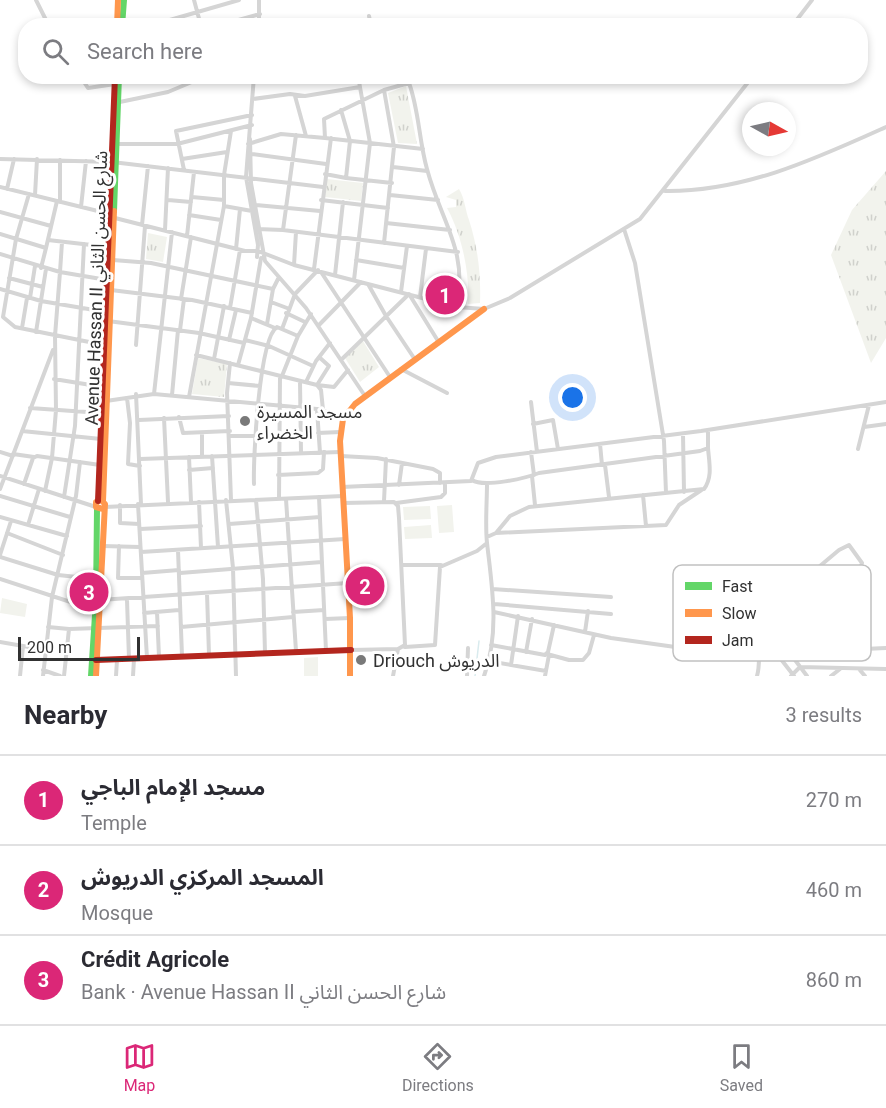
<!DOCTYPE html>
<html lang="en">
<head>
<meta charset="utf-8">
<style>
  :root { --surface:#fff; --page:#f2f2f3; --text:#2b2b33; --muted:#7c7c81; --line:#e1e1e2; --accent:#db2777 }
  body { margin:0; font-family:Roboto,"Noto Sans Arabic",sans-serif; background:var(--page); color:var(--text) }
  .compass { position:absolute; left:742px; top:102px; width:54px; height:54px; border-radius:50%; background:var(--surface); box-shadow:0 3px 9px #0003; rotate:98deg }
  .scale { position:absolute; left:18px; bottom:15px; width:122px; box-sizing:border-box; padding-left:6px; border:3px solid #313131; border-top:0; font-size:16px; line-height:21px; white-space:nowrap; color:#313131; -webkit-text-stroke:4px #fff; paint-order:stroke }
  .you { position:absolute; left:573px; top:398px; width:21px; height:21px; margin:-15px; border:4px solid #fff; border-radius:50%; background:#1a73e8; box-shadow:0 0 0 9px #1a73e833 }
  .badge { display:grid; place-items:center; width:39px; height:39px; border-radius:50%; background:var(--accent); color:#fff; font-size:20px; font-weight:700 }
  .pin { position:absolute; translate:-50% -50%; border:3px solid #fff; box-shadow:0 2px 6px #0006 }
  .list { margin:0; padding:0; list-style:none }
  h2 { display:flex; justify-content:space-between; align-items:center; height:78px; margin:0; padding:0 24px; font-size:26px }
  h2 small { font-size:20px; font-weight:400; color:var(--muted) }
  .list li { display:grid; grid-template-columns:39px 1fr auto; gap:18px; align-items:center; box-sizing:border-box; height:90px; padding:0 24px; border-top:2px solid var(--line) }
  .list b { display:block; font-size:22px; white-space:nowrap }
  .list p { margin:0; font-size:20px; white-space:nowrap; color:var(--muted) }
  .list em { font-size:20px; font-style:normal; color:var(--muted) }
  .icon { flex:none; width:33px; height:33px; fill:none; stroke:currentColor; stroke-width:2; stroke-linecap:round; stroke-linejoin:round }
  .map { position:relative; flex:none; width:886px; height:676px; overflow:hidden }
  .search { position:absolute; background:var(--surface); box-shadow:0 3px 9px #0003; left:18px; right:18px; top:18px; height:66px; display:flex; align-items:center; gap:15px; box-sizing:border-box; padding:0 21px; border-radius:24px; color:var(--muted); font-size:22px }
  .sheet { height:348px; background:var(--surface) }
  nav { display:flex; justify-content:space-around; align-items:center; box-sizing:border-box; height:84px; border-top:2px solid var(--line); background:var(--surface); font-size:16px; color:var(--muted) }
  nav a { display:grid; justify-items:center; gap:3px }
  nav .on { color:var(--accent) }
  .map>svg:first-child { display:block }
  .grass { fill:url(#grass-tufts) }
  .pitch { fill:#f2f3ed }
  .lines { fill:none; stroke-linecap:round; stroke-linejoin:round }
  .stream { stroke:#d9ebee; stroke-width:1.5 }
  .street { stroke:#d5d5d5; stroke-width:4 }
  .fast { stroke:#63d668; stroke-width:6 }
  .slow { stroke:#ff974d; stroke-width:6 }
  .jam { stroke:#b3261e; stroke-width:6 }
  .poi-dot { fill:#797979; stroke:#fff; stroke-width:2 }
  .labels { text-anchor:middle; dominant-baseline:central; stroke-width:6; stroke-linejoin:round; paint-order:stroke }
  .street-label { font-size:18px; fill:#313131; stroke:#fff }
  .poi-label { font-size:18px; fill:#313131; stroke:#fff; text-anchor:start }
  .key { fill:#fff; stroke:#c1c1c1; stroke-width:1.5 }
  .key-label { font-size:16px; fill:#313131 }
</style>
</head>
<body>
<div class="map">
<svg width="886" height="676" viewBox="0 0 886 676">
  <defs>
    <pattern id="grass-tufts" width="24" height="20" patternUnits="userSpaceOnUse" patternTransform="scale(1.5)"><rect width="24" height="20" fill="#f2f3ed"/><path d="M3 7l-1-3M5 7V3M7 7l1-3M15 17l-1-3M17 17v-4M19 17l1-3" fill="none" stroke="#d0d1cc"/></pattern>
  </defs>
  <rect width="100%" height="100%" fill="#fff"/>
  <path class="grass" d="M406,86L417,144L398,143L388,93Z
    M886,171V338L871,363L831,255L852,210Z
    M327,179L363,183L361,201L325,197Z
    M459,189C465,199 465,209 469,220C478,248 481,274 480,303L468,304C470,274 462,235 447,208L456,207V200L446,197Z
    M148,233L167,237L163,262L146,259Z
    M363,341L379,367L360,382L345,358Z
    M198,358L227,364L224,397L192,394Z
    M318,657V676H304V658Z"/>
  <path class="pitch" d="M452,505L454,532L439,533L437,506Z
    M430,506L431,519L404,520L403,507Z
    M431,525L432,538L405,539L404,527Z
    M2,598L27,604L25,617L0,613Z"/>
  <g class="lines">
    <path class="stream" d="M475,676L479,641"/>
    <path class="street" d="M36,0L49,26
      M194,0L201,26
      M259,0V26
      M369,16L371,26
      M149,26L239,0
      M217,26L260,14
      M792,26L812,0
      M80,76L88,88L115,84
      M254,76L246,177L258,245L257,257
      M317,76L318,81L359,77
      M295,96L306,136
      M253,99L290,94L305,96L360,87
      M115,103L168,92L206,76
      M341,110L350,141L346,178L392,183
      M296,135L283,230L458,252
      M325,138L423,149
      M250,139L251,183L265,261L306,308L365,396
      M116,144H177L252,125
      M248,144L281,134L325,138L324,119L384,90L409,83C419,110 419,141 427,169C441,222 468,249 457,307
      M252,154L326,164
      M0,159L112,162L323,187
      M182,159L227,152
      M60,160V202
      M393,167L427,171
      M184,170L176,131L252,115
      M325,174L346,178
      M0,187L110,214
      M7,189L14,159
      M665,191C744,192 815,159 886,127
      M29,194L16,239L3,317L15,327L104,345
      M35,195L37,159
      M390,195L438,200
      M192,197L224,200
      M168,200L191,202
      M321,200L388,208
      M256,205L320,211
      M224,206L252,211
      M81,207L86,161
      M0,212L51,226
      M189,215L221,220
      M115,218L245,251H258L294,265L457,307L484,309L510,298L640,219L753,76
      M386,223L450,230
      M142,225L148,166
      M257,229L283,230
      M624,229L635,263L664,441L666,493
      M165,230L168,168
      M0,234L46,248L57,201
      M187,236L194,172
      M48,240L109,247
      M384,243L394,147L384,90
      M236,249L240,209
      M0,254L60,272L62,242
      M113,260L151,263L273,289L278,279
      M356,260L404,268
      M294,265L296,232
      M41,268L46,248
      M314,269L331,138
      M321,272L390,377
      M335,275L343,202
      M9,278L43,287
      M354,280L370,143L358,76
      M368,284L386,316L414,358
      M0,289L41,301L106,312
      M111,290L192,300L252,313
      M401,292L407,246
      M420,297L426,249
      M30,298L35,266
      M181,299L191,237
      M271,302L287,308
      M230,308L240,250
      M286,313L305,322
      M251,318L275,328
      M108,321L199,333L244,343
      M267,324L273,289
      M319,325L361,282
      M22,328L27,298
      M282,329L295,294L318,270
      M180,330L184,299
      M36,332L46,269
      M229,340L236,310
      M245,340L269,346L313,366
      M136,345L145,226
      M196,355L317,385L321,390L323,410
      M319,357L329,366L317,385L334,387L348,370
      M214,359L224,306
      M341,360L409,294L438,341
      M230,363L227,393L231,500
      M238,365L251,318L261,258
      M401,369L447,393
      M282,376L298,336L311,314
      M54,379L103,387
      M300,381L301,453
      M306,382L316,361L330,343
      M228,383L260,386
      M136,394L141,504
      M154,394L172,232
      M172,395L178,330
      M189,397L224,206V175L231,131
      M127,398L130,423L128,464L140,466
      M106,401L154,394L317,409L344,416
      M531,402L537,452
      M30,408L101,413
      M317,409L320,453
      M179,417L183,433L230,431
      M164,418L168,502
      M139,420L229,416
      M533,424L553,420L558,449
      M864,427L886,424
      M22,431L101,439
      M202,433V456
      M318,433L340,432
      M683,434L684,492
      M230,436H278
      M600,444L602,465
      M858,449L869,405
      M0,452L13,456
      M531,452L534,475
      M13,454L34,457
      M212,456L218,547
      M341,456L377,458L433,469L440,473V483
      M189,457L191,502
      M140,459L340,452
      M605,465L609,497
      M189,470L213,468
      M278,475L318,473L323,469L324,452
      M0,476L96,507
      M532,476L535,505
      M472,480C484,488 526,478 539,473L700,451L708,448V430
      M24,484L33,458L37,456L100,465
      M254,484C253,460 259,338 277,327L298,336
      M399,485L402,463
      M342,487L471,481L478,463L496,457L701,431L886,402
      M0,489L53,350
      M45,491L52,458L56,410L55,336L60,272L107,280
      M643,495L646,526
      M0,496L70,517
      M64,497L75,426L84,244
      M319,497L326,651
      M279,499L280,376
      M286,499L296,651
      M226,500L233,568L236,676
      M256,500L263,579L265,653
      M384,501L386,459
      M199,502L201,548
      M343,503L394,502L398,506L399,518L405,645L398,649L351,650
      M396,503L441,497L445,493V483
      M138,504L147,658
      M120,505V523L139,524
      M105,507L343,496
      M0,517L67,536
      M229,524L320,517
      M28,525L39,489
      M140,529L201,526
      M7,533L63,555
      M496,533L510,516L529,507L704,489C713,477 709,462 708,448
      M487,537L496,533L666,525L679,505L703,489
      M102,546L140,547
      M119,546L118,578H142
      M178,550L182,656
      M141,552L345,539
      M0,555L11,521
      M0,557L58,575L96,579
      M402,565H441
      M142,573L179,570
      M180,573L322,562
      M0,579L95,610
      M492,589L611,597
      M207,593L209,655
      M100,600L348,583
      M127,600L129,659
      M494,604L611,614
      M157,612L159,657
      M293,612L324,610
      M494,612L611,638L761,659L826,654L839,650
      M144,613L179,610
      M325,619L350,618
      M48,627L69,629L158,626
      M181,627L293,617
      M585,632L588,611
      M0,642L46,650
      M491,645L545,655L548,652L554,625
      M405,647L435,645L440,567L477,551L487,543
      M526,652L532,619
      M547,654L569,660H583L589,653L594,635
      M792,656L807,676
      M780,658L794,676
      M488,661L546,671
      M511,665L518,616
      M859,669L865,676
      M43,670L60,676
      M20,676L23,646
      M43,676L52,597L76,496L80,462
      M64,676L69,629
      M116,676L117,660
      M133,676L134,659
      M393,676L398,649
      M467,676L468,648
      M484,676C500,633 492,587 487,543C485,524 487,503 487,483
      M545,676L549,655
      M757,676C763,656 753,630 764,613L839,550L849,545L862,563L834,638V646L841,650L886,648
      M791,676L800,667L886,669
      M831,676L840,669"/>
    <path class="fast" d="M122,26L124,0
      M114,211L119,76
      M91,676L96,600L97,509"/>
    <path class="slow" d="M117,26L118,0
      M103,501L114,211
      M96,676L105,504L101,500L96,502V507L103,509
      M350,676V618L340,441L343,419L355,404L484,309"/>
    <path class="jam" d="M98,501L115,76
      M96,660L351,650"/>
  </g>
  <g class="poi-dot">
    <circle cx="245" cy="421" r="6"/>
    <circle cx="361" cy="660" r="6"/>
  </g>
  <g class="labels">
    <g class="street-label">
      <text transform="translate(96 288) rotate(-88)">Avenue Hassan II شارع الحسن الثاني</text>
    </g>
    <g class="poi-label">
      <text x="257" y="411">مسجد المسيرة<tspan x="257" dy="21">الخضراء</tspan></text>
      <text x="373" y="660">Driouch الدريوش</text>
    </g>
  </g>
  <rect x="673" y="565" width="198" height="96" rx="9" class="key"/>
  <rect x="685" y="582" width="27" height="8" fill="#63d668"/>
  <rect x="685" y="609" width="27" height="8" fill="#ff974d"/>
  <rect x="685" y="636" width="27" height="8" fill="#b3261e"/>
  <g class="key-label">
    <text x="722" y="592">Fast</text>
    <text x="722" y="619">Slow</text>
    <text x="722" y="646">Jam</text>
  </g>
</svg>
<svg class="compass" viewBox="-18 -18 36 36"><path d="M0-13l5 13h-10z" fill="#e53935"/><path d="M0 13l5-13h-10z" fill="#7c7c81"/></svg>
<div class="scale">200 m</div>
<div class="you"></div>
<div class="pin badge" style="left:445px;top:295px">1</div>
<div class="pin badge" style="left:365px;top:586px">2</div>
<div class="pin badge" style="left:89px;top:592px">3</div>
<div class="search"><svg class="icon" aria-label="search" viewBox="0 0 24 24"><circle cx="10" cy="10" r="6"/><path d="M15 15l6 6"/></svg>Search here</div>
</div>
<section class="sheet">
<h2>Nearby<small>3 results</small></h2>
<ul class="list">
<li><span class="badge">1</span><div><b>مسجد الإمام الباجي</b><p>Temple</p></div><em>270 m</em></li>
<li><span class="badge">2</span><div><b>المسجد المركزي الدريوش</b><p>Mosque</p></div><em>460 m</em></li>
<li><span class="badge">3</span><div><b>Crédit Agricole</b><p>Bank · Avenue Hassan II شارع الحسن الثاني</p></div><em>860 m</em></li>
</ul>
</section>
<nav>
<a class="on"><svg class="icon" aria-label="map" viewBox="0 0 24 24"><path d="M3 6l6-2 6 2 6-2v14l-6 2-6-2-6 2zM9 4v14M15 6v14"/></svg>Map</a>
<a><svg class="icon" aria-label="directions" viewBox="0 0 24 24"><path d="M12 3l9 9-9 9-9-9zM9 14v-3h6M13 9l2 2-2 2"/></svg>Directions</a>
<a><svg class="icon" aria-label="saved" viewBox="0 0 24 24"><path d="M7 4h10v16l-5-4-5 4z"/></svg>Saved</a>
</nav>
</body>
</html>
